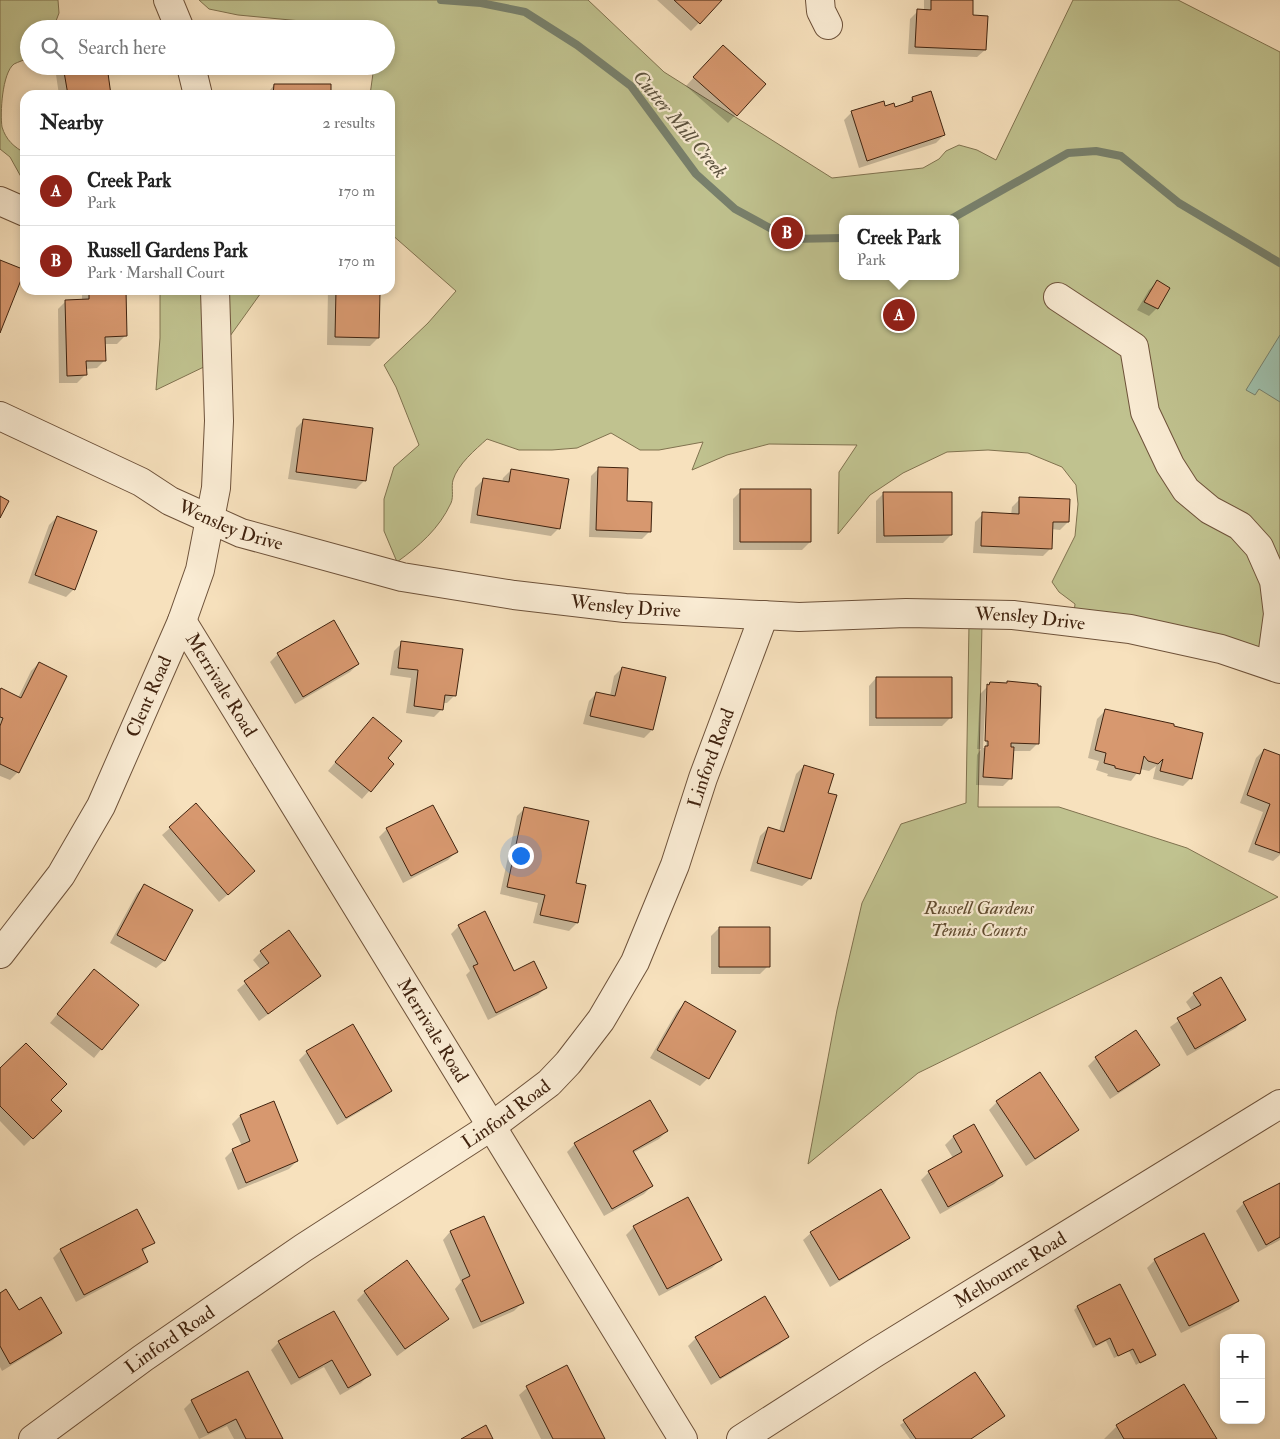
<!DOCTYPE html>
<html lang="en">
<head>
<meta charset="utf-8">
<style>
  :root { --surface:#fff; --page:#f2f2f2; --text:#222; --muted:#767676; --line:#e0e0e0; --accent:#8f2418 }
  body { margin:0; font-family:"IM FELL Double Pica",serif; background:var(--page); color:var(--text) }
  .controls { position:absolute; right:15px; bottom:15px; display:grid; overflow:hidden; border-radius:10px; box-shadow:0 2px 8px #0003 }
  .controls button { width:45px; height:45px; display:grid; place-items:center; padding:0; border:0; border-bottom:1px solid var(--line); background:var(--surface); color:var(--text); font:25px sans-serif }
  .you { position:absolute; left:520px; top:855px; width:18px; height:18px; margin:-12px; border:4px solid #fff; border-radius:50%; background:#1a73e8; box-shadow:0 0 0 8px #1a73e833 }
  .badge { display:grid; place-items:center; width:32px; height:32px; border-radius:50%; background:var(--accent); color:#fff; font-size:16px; font-weight:700 }
  .pin { position:absolute; translate:-50% -50%; border:2px solid #fff; box-shadow:0 1px 5px #0006 }
  .popup { position:absolute; left:839px; top:215px; width:120px; height:65px; box-sizing:border-box; display:grid; place-content:center; border-radius:10px; background:var(--surface); filter:drop-shadow(0 1px 4px #0005); font-size:16px; white-space:nowrap; color:var(--muted) }
  .popup b { font-size:19px; color:var(--text) }
  .popup::after { content:''; position:absolute; left:50%; top:100%; margin-left:-10px; border:10px solid transparent; border-top-color:var(--surface) }
  .list { margin:0; padding:0; list-style:none }
  h2 { display:flex; justify-content:space-between; align-items:center; height:65px; margin:0; padding:0 20px; font-size:21px }
  h2 small { font-size:16px; font-weight:400; color:var(--muted) }
  .list li { display:grid; grid-template-columns:32px 1fr auto; gap:15px; align-items:center; box-sizing:border-box; height:70px; padding:0 20px; border-top:1px solid var(--line) }
  .list b { display:block; font-size:19px; white-space:nowrap }
  .list p { margin:0; font-size:16px; white-space:nowrap; color:var(--muted) }
  .list em { font-size:16px; font-style:normal; color:var(--muted) }
  .icon { flex:none; width:28px; height:28px; fill:none; stroke:currentColor; stroke-width:2; stroke-linecap:round; stroke-linejoin:round }
  .map { position:relative; flex:none; width:1280px; height:1439px; overflow:hidden }
  .search { position:absolute; background:var(--surface); box-shadow:0 2px 8px #0003; left:20px; top:20px; width:375px; height:55px; display:flex; align-items:center; gap:12px; box-sizing:border-box; padding:0 18px; border-radius:28px; color:var(--muted); font-size:19px }
  .panel { position:absolute; background:var(--surface); box-shadow:0 2px 8px #0003; left:20px; top:90px; width:375px; height:205px; border-radius:15px }
  .map>svg:first-child { display:block }
  .green { fill:#c0c28f; stroke:#80724f; fill-rule:evenodd }
  .water { fill:#9ebeaa; stroke:#78806c }
  .shadow { fill:#0003; fill-rule:evenodd }
  .lines { fill:none; stroke-linecap:round; stroke-linejoin:round }
  .stream { stroke:#78806c; stroke-width:8 }
  .building { fill:#d7986f; stroke:#40230f }
  .minor-casing { stroke:#6e523a; stroke-width:30 }
  .minor { stroke:#faecd4; stroke-width:28 }
  .labels { text-anchor:middle; dominant-baseline:central; stroke-width:4.5; stroke-linejoin:round; paint-order:stroke }
  .street-label { font-size:19px; fill:#40230f; stroke:#faecd4 }
  .park-label { font-size:19px; font-style:italic; fill:#604b2f; stroke:#faecd4 }
  .water-label { font-size:20px; font-style:italic; fill:#5c523e; stroke:#faecd4 }
</style>
</head>
<body>
<div class="map">
<svg width="1280" height="1439" viewBox="0 0 1280 1439">
  <rect width="100%" height="100%" fill="#f7e1bd"/>
  <filter id="stains"><feTurbulence type="fractalNoise" baseFrequency=".004" numOctaves="4"/><feColorMatrix values="0 0 0 0 .2 0 0 0 0 .09 0 0 0 0 .02 0 0 0 .5 -.17"/></filter>
  <radialGradient id="worn" r=".72"><stop offset=".6" stop-color="#630" stop-opacity="0"/><stop offset="1" stop-color="#630" stop-opacity=".3"/></radialGradient>
  <path class="green" d="M0,0H58L59,13L53,29H29V58C24,60 18,62 14,64C2,73 0,114 2,127C6,140 14,147 25,153V184L10,157L0,149Z
    M199,0H588L664,72L832,178L923,168L939,159L946,151L959,145L977,150L996,160L1073,0H1178L1280,52V669L1073,622L1075,604L1059,592L1052,582L1075,536L1078,504L1076,485L1062,467L1028,453L988,450L947,452L903,473L870,495L838,534L839,472L857,445L769,444L727,455L692,470L703,442L659,450H640L611,433L577,448L552,450H519L487,439C475,450 458,464 453,480C451,487 454,496 451,503C439,529 419,546 397,562L384,531V499L394,467L419,445L396,387L384,365L428,323L456,291L390,233V95H370L374,66H386V29H353L343,25L238,15L209,9ZM843,219H955V276H843Z
    M160,290H263L210,364L156,390L160,338Z
    M969,624H982L978,807H1059L1187,848L1278,897L918,1073L808,1164L837,1010L862,903L901,824L966,803Z"/>
  <path class="water" d="M1280,335V402L1259,389L1255,395L1246,390Z"/>
  <path class="shadow" d="M657,0H721L691,31Z
    M924,0H972L971,16L985,50L977,57L908,54L910,19L918,11H924Z
    M715,54L764,84L728,123L686,86Z
    M57,66H105L110,95H59L55,68Z
    M274,85L330,95H266Z
    M930,92L944,135L936,143L859,168L844,120L851,113L894,109L906,105L912,98Z
    M1157,282L1168,288L1157,308L1149,316L1137,310L1149,290Z
    M82,290H124L125,336L117,344H104L105,360L97,368L85,369V375L77,383H59L58,309L66,301H82Z
    M328,290H384L378,299V338L370,346L327,345Z
    M304,420L372,429L364,481L356,489L288,479L296,428Z
    M599,468L650,531L642,539L589,537L591,476Z
    M511,470L559,528L551,536L470,523L475,488L483,480L502,483L503,478Z
    M741,491L810,542L802,550H733V499Z
    M884,493L951,535L943,543H876V501Z
    M1020,499L1068,522L1060,530L1051,529V548L1043,556L973,553L975,522L983,514L1011,515L1012,507Z
    M57,517L74,589L66,597L28,583L49,525Z
    M402,643L455,695L447,703H442V709L434,717L406,713L411,678L390,675L394,651Z
    M278,654L358,664L350,672L295,704L270,662Z
    M39,663L18,772L10,780L0,776V691L18,698L31,671Z
    M622,668L652,730L644,738L583,724L589,701L597,693L610,696L614,676Z
    M876,678L950,718L942,726H869V686Z
    M1007,683L1038,743L1030,751H1012L1011,778L1003,786L976,785L977,755L981,749H977L980,694L990,684ZM986,690H988L986,748H983Z
    M1105,711L1191,778L1183,786L1153,779L1156,766L1149,771L1140,769L1131,781L1107,776L1108,774L1096,770L1099,761L1088,758L1097,719Z
    M365,726L386,758L393,764L362,799L328,771Z
    M1264,750L1280,756V855L1273,861L1248,852L1263,812L1240,803L1256,758Z
    M804,766L810,879L802,886L750,871L760,836L768,828L779,831L796,774Z
    M525,808L574,884L577,923L569,931L533,923L538,903L500,894L517,816Z
    M170,828L246,879L219,902L162,835Z
    M387,829L456,852L448,860L403,883L379,837Z
    M145,885L191,910L164,961L156,968L110,943L137,893Z
    M459,926L513,972L546,988L538,995L488,1020L466,975L470,971L451,934Z
    M719,928L768,966L760,974H711V936Z
    M261,952L320,976L259,1021L237,990L261,970L253,960Z
    M94,970L137,1005L94,1058L50,1023Z
    M1194,994L1244,1020L1236,1028L1187,1056L1170,1027L1192,1011L1186,1002Z
    M685,1003L735,1031L708,1078L700,1086L650,1058L677,1011Z
    M1136,1031L1158,1065L1150,1073L1110,1099L1088,1066L1096,1058Z
    M307,1052L391,1090L383,1098L337,1125L299,1060Z
    M0,1070L49,1100L60,1111L24,1146L0,1121Z
    M997,1102L1077,1129L1070,1137L1026,1166L989,1110Z
    M273,1103L297,1161L289,1169L238,1190L225,1158L233,1150L242,1146L232,1124L240,1116Z
    M973,1125L1002,1176L994,1184L940,1214L921,1180L929,1172L953,1158L945,1145L953,1137Z
    M667,1131L659,1139L633,1153L652,1186L644,1194L604,1216L567,1152L575,1144Z
    M1280,1184V1240L1258,1252L1236,1211L1244,1203Z
    M483,1217L522,1303L514,1311L473,1329L455,1289L461,1282L443,1240L450,1232Z
    M634,1227L720,1260L712,1268L659,1296L626,1235Z
    M811,1233L908,1238L900,1245L830,1287L803,1240Z
    M153,1242L142,1252L147,1261L139,1269L76,1302L53,1258L61,1250Z
    M1155,1260L1238,1301L1230,1309L1181,1333L1147,1268Z
    M365,1292L447,1319L397,1356L357,1300Z
    M0,1294L18,1311L61,1332L53,1340L2,1371L0,1367Z
    M764,1298L788,1336L780,1344L711,1385L688,1346L696,1338Z
    M1077,1307L1154,1354L1136,1365L1129,1351L1114,1358L1106,1341L1093,1348L1074,1310Z
    M334,1312L369,1375L361,1383L340,1395L324,1367L291,1385L271,1350L279,1342Z
    M566,1367L604,1439H541L519,1395L527,1388Z
    M248,1373L282,1439H234L227,1426L199,1439L184,1409L192,1401Z
    M975,1374L1004,1416L971,1439H910L900,1425Z
    M1117,1426L1216,1439H1104Z"/>
  <g class="lines">
    <path class="stream" d="M441,0L481,3L525,12L577,45L631,86L696,174L735,209L790,239L843,238
      M951,219L1068,153L1096,151L1121,156L1179,203L1280,263"/>
  </g>
  <path class="building" d="M674,0H722L700,24Z
    M931,0H973V15L988,16L986,50L915,47L917,9L931,10Z
    M723,45L766,84L737,116L693,77Z
    M63,66H107L111,95H68Z
    M274,84H331V95H273Z
    M931,91L945,135L867,161L851,111L884,101L885,106L894,103L895,107L913,101L912,97Z
    M0,260L25,270L0,333Z
    M1157,280L1170,288L1158,309L1144,302Z
    M89,290H126L127,336L105,337L106,361H86L87,375L67,376L65,300L89,299Z
    M336,290H386V293H380L379,338L335,337Z
    M303,419L373,428L366,481L296,472Z
    M598,467L628,468L627,501L652,502L651,532L596,530Z
    M511,469L569,479L560,529L477,515L483,478L509,482Z
    M740,489H811V542H740Z
    M883,492H952V535L884,536Z
    M0,496L9,501L0,518Z
    M1019,497L1070,499L1069,522H1053L1052,549L981,546L982,512L1019,514Z
    M57,516L97,531L75,590L35,575Z
    M334,620L359,664L303,697L277,653Z
    M401,641L463,649L456,696L445,695L443,710L414,706L418,670L398,668Z
    M39,662L67,676L19,773L0,764V726L3,718L0,717V690L1,688L21,698Z
    M622,667L666,677L653,730L590,716L596,692L615,696Z
    M876,677H952V718H876Z
    M1007,681L1038,684V686H1041L1039,744L1011,743V747H1014L1012,779L983,777L985,746H988V741H985L987,684L989,685L990,682L1007,683Z
    M1105,709L1174,724V726L1203,733L1192,779L1160,771L1163,759L1158,764L1148,761L1144,756L1140,774L1115,768V766L1104,763L1106,753L1095,750Z
    M373,717L402,741L388,758L394,764L371,792L335,762Z
    M1264,749L1280,755V853L1255,844L1270,804L1247,795Z
    M804,765L834,774L828,793L837,795L811,879L757,863L768,827L784,832Z
    M196,803L255,871L228,895L169,827Z
    M433,805L458,852L411,876L386,828Z
    M524,807L589,821L576,883L586,885L578,923L540,915L545,895L507,887Z
    M144,884L193,910L165,961L117,935Z
    M485,911L514,971L534,961L547,988L496,1013L473,966L478,964L458,925Z
    M719,927H770V967H719Z
    M289,930L321,976L268,1014L244,981L269,963L260,951Z
    M94,969L139,1005L102,1050L57,1014Z
    M1221,977L1246,1020L1195,1049L1177,1018L1201,1005L1193,993Z
    M685,1001L736,1031L709,1079L657,1050Z
    M353,1024L392,1091L346,1118L306,1051Z
    M1136,1030L1160,1065L1118,1092L1095,1057Z
    M26,1043L67,1084L51,1100L62,1111L33,1139L0,1106V1068Z
    M1040,1072L1079,1130L1035,1159L996,1101Z
    M650,1100L668,1131L633,1151L653,1186L612,1209L574,1143Z
    M274,1101L298,1161L246,1183L232,1149L250,1141L240,1115Z
    M974,1124L1003,1176L948,1207L928,1171L962,1152L953,1136Z
    M1280,1183V1237L1266,1245L1243,1202Z
    M881,1189L910,1238L839,1280L810,1232Z
    M688,1197L722,1260L667,1289L633,1226Z
    M137,1209L155,1243L142,1249L148,1262L84,1295L60,1249Z
    M484,1216L524,1303L481,1322L462,1280L470,1276L450,1231Z
    M1204,1233L1239,1301L1189,1326L1154,1259Z
    M407,1260L449,1319L405,1349L364,1291Z
    M1120,1284L1156,1355L1140,1363L1133,1349L1118,1356L1110,1338L1096,1345L1077,1306Z
    M6,1289L19,1310L41,1297L62,1333L10,1364L0,1346V1293Z
    M765,1296L789,1337L720,1378L695,1337Z
    M334,1311L371,1375L348,1388L332,1360L299,1378L278,1341Z
    M567,1365L605,1439H553L526,1386Z
    M248,1371L283,1439H246L236,1419L208,1433L191,1400Z
    M975,1372L1005,1416L971,1439H916L903,1420Z
    M1184,1384L1217,1439H1124L1116,1425Z
    M486,1425L493,1439H461Z"/>
  <g class="lines">
    <defs>
      <g id="minor">
        <path d="M168,0L180,29"/>
        <path d="M820,0L821,11L828,25"/>
        <path d="M191,66L198,95"/>
        <path d="M0,201L25,212"/>
        <path d="M1058,297L1134,347L1145,412L1170,465L1186,490L1210,510L1240,526L1259,547L1274,581L1278,614L1271,665"/>
        <path id="s1" d="M0,416L141,482L170,501L241,533L402,577L514,595L625,608L799,617L906,613L1013,615L1130,629L1221,649L1280,669"/>
        <path id="s2" d="M182,621L683,1439"/>
        <path id="s3" d="M0,954L61,875L101,806L182,621L200,570L216,488L219,421L215,290"/>
        <path id="s4" d="M33,1439L143,1358L303,1248L492,1126L549,1083L568,1063L601,1020L635,962L675,865L703,778L764,615"/>
        <path id="s5" d="M741,1439L875,1353L1280,1104"/>
      </g>
    </defs>
    <use href="#minor" class="minor-casing"/>
    <use href="#minor" class="minor"/>
  </g>
  <g class="labels">
    <g class="street-label">
      <text stroke="none"><textPath href="#s1" startOffset="256">Wensley Drive</textPath></text>
      <text stroke="none"><textPath href="#s1" startOffset="661">Wensley Drive</textPath></text>
      <text stroke="none"><textPath href="#s1" startOffset="1066">Wensley Drive</textPath></text>
      <text stroke="none"><textPath href="#s2" startOffset="75">Merrivale Road</textPath></text>
      <text stroke="none"><textPath href="#s3" startOffset="299">Clent Road</textPath></text>
      <text stroke="none"><textPath href="#s4" startOffset="994">Linford Road</textPath></text>
      <text stroke="none"><textPath href="#s2" startOffset="480">Merrivale Road</textPath></text>
      <text stroke="none"><textPath href="#s4" startOffset="574">Linford Road</textPath></text>
      <text stroke="none"><textPath href="#s5" startOffset="318">Melbourne Road</textPath></text>
      <text stroke="none"><textPath href="#s4" startOffset="169">Linford Road</textPath></text>
    </g>
    <g class="park-label">
      <text x="979" y="908">Russell Gardens<tspan x="979" dy="22">Tennis Courts</tspan></text>
    </g>
    <g class="water-label">
      <text transform="translate(680 124) rotate(50)">Cutter Mill Creek</text>
    </g>
  </g>
  <rect width="100%" height="100%" filter="url(#stains)"/>
  <rect width="100%" height="100%" fill="url(#worn)"/>
</svg>
<div class="controls">
<button>+</button>
<button>−</button>
</div>
<div class="you"></div>
<div class="pin badge" style="left:899px;top:315px">A</div>
<div class="popup"><b>Creek Park</b>Park</div>
<div class="pin badge" style="left:787px;top:233px">B</div>
<div class="search"><svg class="icon" aria-label="search" viewBox="0 0 24 24"><circle cx="10" cy="10" r="6"/><path d="M15 15l6 6"/></svg>Search here</div>
<section class="panel">
<h2>Nearby<small>2 results</small></h2>
<ul class="list">
<li><span class="badge">A</span><div><b>Creek Park</b><p>Park</p></div><em>170 m</em></li>
<li><span class="badge">B</span><div><b>Russell Gardens Park</b><p>Park · Marshall Court</p></div><em>170 m</em></li>
</ul>
</section>
</div>
</body>
</html>
